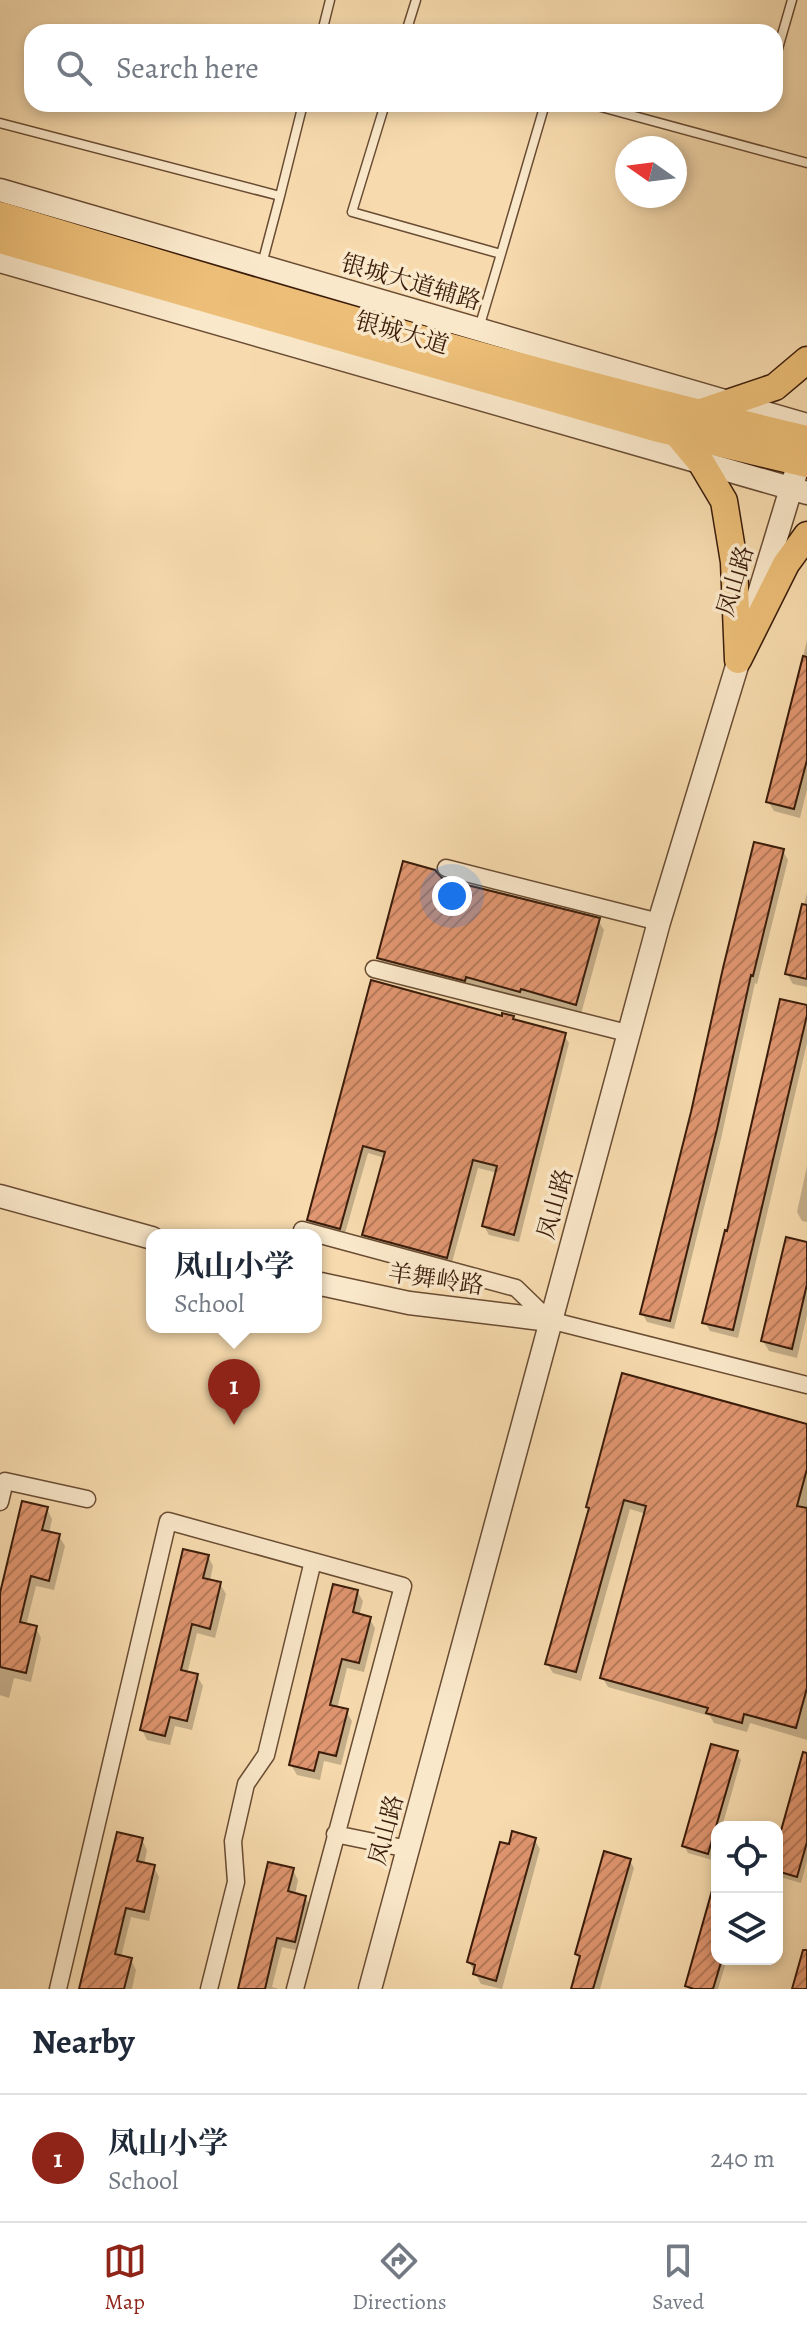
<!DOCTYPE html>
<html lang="en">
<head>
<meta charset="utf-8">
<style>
  :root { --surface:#fff; --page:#f2f2f3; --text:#1f2937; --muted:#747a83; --line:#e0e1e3; --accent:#8f2418 }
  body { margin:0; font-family:Alegreya,"Noto Serif SC",serif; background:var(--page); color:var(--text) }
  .controls { position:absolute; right:24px; bottom:24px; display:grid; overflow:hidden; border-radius:16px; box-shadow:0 4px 12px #0003 }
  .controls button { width:72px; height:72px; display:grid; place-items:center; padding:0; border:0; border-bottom:2px solid var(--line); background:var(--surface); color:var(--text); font:40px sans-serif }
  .compass { position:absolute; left:615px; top:136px; width:72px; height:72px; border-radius:50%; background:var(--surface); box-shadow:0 4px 12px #0003; rotate:284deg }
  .you { position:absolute; left:452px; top:896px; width:28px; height:28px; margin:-20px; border:6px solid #fff; border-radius:50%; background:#1a73e8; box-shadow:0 0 0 12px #1a73e833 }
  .badge { display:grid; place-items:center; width:52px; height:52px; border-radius:50%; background:var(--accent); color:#fff; font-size:26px; font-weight:700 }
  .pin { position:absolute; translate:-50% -66px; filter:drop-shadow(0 2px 4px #0008) }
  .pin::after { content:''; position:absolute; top:42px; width:28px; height:24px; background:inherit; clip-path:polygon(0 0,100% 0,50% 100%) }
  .popup { position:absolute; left:146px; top:1229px; width:176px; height:104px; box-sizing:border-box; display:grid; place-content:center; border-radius:16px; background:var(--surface); filter:drop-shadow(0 2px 6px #0005); font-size:26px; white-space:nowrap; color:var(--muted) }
  .popup b { font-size:30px; color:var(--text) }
  .popup::after { content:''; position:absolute; left:50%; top:100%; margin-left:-16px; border:16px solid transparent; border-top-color:var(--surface) }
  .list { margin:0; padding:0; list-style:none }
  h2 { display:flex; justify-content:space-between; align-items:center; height:104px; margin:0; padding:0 32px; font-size:34px }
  h2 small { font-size:26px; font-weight:400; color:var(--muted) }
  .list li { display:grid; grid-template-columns:52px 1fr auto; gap:24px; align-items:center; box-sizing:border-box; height:128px; padding:0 32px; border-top:2px solid var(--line) }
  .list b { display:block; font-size:30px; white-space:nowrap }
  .list p { margin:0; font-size:26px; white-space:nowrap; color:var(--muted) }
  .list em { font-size:26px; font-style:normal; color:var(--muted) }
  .icon { flex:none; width:44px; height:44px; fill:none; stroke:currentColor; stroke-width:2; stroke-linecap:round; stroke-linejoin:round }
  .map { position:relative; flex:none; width:807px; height:1989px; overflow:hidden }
  .search { position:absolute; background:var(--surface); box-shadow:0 4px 12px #0003; left:24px; right:24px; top:24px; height:88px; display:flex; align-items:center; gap:20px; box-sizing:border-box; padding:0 28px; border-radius:24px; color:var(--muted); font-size:30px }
  .sheet { height:232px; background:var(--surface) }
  nav { display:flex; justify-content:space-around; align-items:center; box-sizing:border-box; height:112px; border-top:2px solid var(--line); background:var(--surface); font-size:22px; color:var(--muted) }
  nav a { display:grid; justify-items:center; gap:4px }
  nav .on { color:var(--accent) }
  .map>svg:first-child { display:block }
  .shadow { fill:#0003 }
  .building { fill:url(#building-hatch); stroke:#3a1c0a; stroke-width:2 }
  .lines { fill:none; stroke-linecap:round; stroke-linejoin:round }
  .service-casing { stroke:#694c33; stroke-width:11 }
  .minor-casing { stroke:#694c33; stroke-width:19 }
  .tertiary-casing { stroke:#694c33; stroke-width:25 }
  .primary-casing { stroke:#3a1c0a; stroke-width:29 }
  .service { stroke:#fae8ca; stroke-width:8 }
  .minor { stroke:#fae8ca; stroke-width:16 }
  .tertiary { stroke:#fae8ca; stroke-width:22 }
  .primary { stroke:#ecbe77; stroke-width:26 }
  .labels { text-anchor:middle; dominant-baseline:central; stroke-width:7; stroke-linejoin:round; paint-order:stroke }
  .street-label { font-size:24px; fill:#3a1c0a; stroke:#fae8ca }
</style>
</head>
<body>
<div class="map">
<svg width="807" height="1989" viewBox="0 0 807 1989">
  <defs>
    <pattern id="building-hatch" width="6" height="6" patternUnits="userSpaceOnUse" patternTransform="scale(2)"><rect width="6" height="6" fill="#e09670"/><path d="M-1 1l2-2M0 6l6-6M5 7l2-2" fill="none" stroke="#b77a5a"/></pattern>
  </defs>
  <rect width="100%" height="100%" fill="#f7dbae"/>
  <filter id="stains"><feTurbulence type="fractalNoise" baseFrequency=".0025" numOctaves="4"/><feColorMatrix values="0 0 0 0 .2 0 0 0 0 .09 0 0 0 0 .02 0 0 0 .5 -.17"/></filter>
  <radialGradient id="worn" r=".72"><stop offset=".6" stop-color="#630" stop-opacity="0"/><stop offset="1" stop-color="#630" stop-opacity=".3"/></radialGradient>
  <path class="shadow" d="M807,640V789L800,818L774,811L768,801Z
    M783,851L788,860L757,984L755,983L721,1139L674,1329L647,1322L642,1313Z
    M442,880L598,920L604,930L581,1014L384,967L378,957Z
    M807,893V987L793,984L787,974Z
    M373,982L503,1018L513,1017L515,1022L564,1035L569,1043L519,1242L489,1235L484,1226L498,1173L478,1168L451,1266L370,1243L365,1235L385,1158L368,1153L344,1237L314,1228L309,1220Z
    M807,1007V1043L738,1338L710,1331L705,1322L728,1233Z
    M807,1166V1222L802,1221L797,1212Z
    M807,1244V1315L797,1358L769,1351L763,1341Z
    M807,1426V1740L750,1723L747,1732L714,1723L710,1716L608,1687L602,1677L646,1514L630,1509L581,1681L553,1673L547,1663L590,1510L588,1507Z
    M47,1509L52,1519L49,1534L59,1536L65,1546L54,1590L36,1586L26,1626L36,1628L41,1638L31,1682L14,1678L9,1698L0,1695V1602Z
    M208,1556L213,1566L210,1581L220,1584L226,1594L215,1638L197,1633L187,1674L197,1676L203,1686L192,1730L175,1726L170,1745L147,1740L142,1730Z
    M357,1591L363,1601L359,1616L369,1618L375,1628L364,1672L347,1668L337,1709L346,1711L352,1721L341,1765L324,1761L320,1780L297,1775L291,1765Z
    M736,1753L741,1760L722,1827H717V1843L712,1860L688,1853L684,1846Z
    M807,1770V1861L801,1883L777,1876V1852Z
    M534,1839L540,1849L502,1989L481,1984L469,1962L510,1847Z
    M142,1840L147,1850L144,1865L154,1867L159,1877L149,1921L131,1917L121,1957L131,1960L136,1970L132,1989H81Z
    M630,1861L634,1868L600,1989H573L581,1961L577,1954Z
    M293,1870L298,1880L295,1895L305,1897L311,1907L300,1951L282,1947L272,1987L279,1989H240Z
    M716,1886L717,1959H727L718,1989H689L687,1986Z"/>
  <path class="building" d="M803,656L807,657V760L794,809L766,802Z
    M754,842L784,849L753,976L751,975L717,1129L670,1321L640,1314L691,1112L723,968Z
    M403,861L435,870L443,879L600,918L576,1005L521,989L520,992L466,977L465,981L377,958Z
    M802,904L807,905V979L785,974Z
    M371,980L502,1016V1013L514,1016L513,1019L566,1033L514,1235L482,1226L497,1166L473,1160L447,1258L362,1235L385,1152L363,1146L340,1229L307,1220Z
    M780,999L807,1005V1015L733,1330L702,1323L725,1230L727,1231Z
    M786,1237L807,1242V1284L792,1349L761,1341Z
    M622,1373L807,1424V1469L797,1506L807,1508V1688L796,1728L744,1714L742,1723L706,1713L708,1708L600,1678L646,1506L624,1500L576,1672L545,1664L589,1508L586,1507Z
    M22,1501L48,1507L42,1530L60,1534L49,1581L31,1576L20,1622L37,1626L26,1673L0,1667V1593Z
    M183,1549L209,1555L203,1578L221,1582L210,1629L192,1624L181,1670L198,1674L187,1721L170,1717L165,1736L140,1730Z
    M333,1584L358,1590L353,1612L371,1617L359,1663L342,1659L330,1705L348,1709L336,1756L319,1752L314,1771L289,1765Z
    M711,1744L738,1751L708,1854L682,1846Z
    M803,1752L807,1753V1842L797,1877L777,1871V1845Z
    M512,1831L536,1838L496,1981L473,1974L475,1965L467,1962L500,1842L509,1844Z
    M117,1832L143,1838L137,1861L155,1865L144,1912L126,1908L115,1954L132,1958L124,1989H79Z
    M604,1851L631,1859L593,1989H571L580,1956L575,1954Z
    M268,1862L294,1868L288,1891L306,1896L295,1942L277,1938L265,1989H238Z
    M713,1887H717V1959H722L713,1989H694L685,1986Z
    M803,1950H807V1989H792Z"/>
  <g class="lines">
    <defs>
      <path id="service" d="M322,32L330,0
        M406,32L416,0
        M775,59L792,0
        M385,104L352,212L501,254L479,328
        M590,104L807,163
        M0,123L280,196L262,264
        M280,196L303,104
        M501,254L545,104"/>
      <path id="minor" d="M446,868L659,922
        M374,969L631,1034
        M302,1230L516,1288L549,1320L807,1385
        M0,1502L5,1481L87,1499
        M335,1834L408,1849
        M58,1989L168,1521L403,1586L295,1989
        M209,1989L236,1882L233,1841L246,1784L266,1755L313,1561"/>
      <path id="tertiary" d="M0,190L807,425
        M0,261L807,493
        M0,1196L152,1238
        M316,1283L409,1303L549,1320
        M370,1989L659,922L804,446"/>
      <path id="primary" d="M0,215C267,296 535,375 807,439
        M0,240L655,428L807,464
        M701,412L775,387L807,360
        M676,433L702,464L724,501L734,562L738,660L786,564L807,535"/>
    </defs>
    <use href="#service" class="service-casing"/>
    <use href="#minor" class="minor-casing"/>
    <use href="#tertiary" class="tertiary-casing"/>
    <use href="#primary" class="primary-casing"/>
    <use href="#service" class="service"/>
    <use href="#minor" class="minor"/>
    <use href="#tertiary" class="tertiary"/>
    <use href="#primary" class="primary"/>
  </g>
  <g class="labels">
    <g class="street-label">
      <text transform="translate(411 282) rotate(16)">银城大道辅路</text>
      <text transform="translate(402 333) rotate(16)">银城大道</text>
      <text transform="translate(735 581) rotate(-73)">凤山路</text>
      <text transform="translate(555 1204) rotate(-74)">凤山路</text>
      <text transform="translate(436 1279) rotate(8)">羊舞岭路</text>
      <text transform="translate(386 1830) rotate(-75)">凤山路</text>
    </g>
  </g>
  <rect width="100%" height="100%" filter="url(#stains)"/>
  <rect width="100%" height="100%" fill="url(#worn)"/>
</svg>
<div class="controls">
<button><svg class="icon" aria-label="locate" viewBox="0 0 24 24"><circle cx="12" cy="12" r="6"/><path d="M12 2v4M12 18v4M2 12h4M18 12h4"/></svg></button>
<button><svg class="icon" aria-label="layers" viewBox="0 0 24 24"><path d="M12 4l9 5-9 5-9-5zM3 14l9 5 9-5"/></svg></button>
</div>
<svg class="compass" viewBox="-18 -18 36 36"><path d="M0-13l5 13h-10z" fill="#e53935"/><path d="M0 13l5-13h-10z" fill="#747a83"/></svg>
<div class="you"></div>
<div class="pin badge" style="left:234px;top:1425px">1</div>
<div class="popup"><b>凤山小学</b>School</div>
<div class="search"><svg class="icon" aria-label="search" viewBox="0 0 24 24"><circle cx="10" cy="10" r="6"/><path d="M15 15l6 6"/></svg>Search here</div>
</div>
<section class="sheet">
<h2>Nearby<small></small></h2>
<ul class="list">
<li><span class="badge">1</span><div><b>凤山小学</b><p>School</p></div><em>240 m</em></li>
</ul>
</section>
<nav>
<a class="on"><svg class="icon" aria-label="map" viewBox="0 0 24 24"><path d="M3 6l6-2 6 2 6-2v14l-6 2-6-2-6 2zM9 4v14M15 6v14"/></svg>Map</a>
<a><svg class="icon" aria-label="directions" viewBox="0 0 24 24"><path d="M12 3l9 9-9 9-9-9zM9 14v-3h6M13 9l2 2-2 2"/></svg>Directions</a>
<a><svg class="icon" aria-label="saved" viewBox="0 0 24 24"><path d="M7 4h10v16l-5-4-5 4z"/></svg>Saved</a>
</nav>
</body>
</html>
